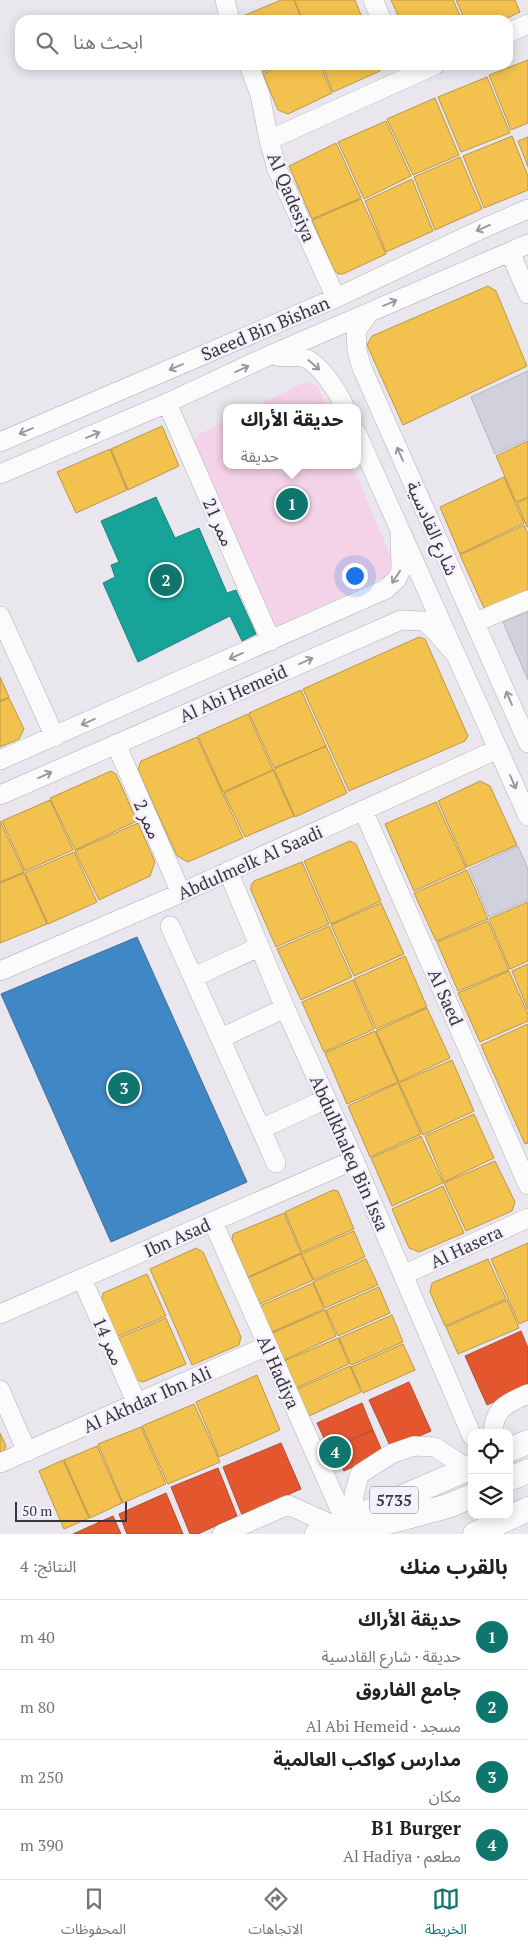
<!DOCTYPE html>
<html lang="ar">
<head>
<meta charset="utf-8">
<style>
  :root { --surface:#fff; --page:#f6f6f6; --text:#202124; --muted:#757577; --line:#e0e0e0; --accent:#0f766e }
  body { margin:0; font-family:"PT Serif","Noto Sans Arabic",serif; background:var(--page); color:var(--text); direction:rtl }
  .controls { position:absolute; right:15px; bottom:15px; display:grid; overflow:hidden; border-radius:10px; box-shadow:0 2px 12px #0003 }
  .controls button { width:45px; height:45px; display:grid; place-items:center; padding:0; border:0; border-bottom:1px solid var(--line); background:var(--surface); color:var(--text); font:25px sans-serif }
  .scale { position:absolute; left:15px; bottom:12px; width:112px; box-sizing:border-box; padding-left:5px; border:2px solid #39363c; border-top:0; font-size:14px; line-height:18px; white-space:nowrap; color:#39363c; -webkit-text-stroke:4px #f5f0fd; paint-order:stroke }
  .you { position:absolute; left:354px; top:575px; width:18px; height:18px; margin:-12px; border:4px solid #fff; border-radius:50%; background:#1a73e8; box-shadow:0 0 0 8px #1a73e833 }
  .badge { display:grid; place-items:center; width:32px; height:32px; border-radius:50%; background:var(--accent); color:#fff; font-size:16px; font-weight:700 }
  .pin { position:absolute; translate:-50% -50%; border:2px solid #fff; box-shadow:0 1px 5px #0006 }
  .popup { position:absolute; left:223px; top:404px; width:138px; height:65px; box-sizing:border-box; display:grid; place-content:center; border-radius:10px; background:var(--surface); filter:drop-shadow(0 1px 4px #0005); font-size:16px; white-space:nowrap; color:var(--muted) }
  .popup b { font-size:19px; color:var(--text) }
  .popup::after { content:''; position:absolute; left:50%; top:100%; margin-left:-10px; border:10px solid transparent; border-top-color:var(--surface) }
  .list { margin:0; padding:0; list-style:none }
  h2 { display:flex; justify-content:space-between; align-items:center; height:65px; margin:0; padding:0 20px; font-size:21px }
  h2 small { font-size:16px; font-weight:400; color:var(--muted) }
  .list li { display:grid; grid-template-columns:32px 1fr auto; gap:15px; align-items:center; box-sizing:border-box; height:70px; padding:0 20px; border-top:1px solid var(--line) }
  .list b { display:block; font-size:19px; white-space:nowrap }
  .list p { margin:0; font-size:16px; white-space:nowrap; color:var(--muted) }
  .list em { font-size:16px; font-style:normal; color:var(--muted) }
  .icon { flex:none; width:28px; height:28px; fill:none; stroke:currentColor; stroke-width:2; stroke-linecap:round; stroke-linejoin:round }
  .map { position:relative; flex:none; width:528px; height:1534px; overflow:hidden; direction:ltr }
  .search { position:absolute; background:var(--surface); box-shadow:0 2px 12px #0003; left:15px; right:15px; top:15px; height:55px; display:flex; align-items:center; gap:12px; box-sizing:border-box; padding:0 18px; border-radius:15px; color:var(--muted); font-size:19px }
  .sheet { height:345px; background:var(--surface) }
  nav { display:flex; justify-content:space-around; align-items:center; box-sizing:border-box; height:70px; border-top:1px solid var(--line); background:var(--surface); font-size:14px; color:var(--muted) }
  nav a { display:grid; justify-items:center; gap:2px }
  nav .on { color:var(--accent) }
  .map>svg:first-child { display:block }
  .green { fill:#f4d2e7 }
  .homes { fill:#f2c14e; stroke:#ba9749 }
  .shops { fill:#e4572e; stroke:#b14d32 }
  .schools { fill:#3f88c5; stroke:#3d6f9c }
  .public { fill:#17a398; stroke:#21827c }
  .building { fill:#d1d0dd; stroke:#b7b6bc }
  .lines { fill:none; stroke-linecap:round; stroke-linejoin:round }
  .minor-casing { stroke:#b2b0b6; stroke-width:20 }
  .major-casing { stroke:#b2b0b6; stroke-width:25 }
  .minor { stroke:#fcfbfc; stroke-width:19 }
  .major { stroke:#fcfbfc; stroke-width:24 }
  .oneway { stroke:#9a989c }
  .labels { text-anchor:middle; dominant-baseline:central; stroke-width:5; stroke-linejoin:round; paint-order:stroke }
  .shield { fill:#f5f0fd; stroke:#716e76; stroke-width:1 }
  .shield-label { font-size:16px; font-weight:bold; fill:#39363c }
  .street-label { font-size:18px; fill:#39363c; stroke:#f5f0fd }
</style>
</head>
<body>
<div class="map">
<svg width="528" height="1534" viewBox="0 0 528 1534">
  <rect width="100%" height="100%" fill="#eae6ee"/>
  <path class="green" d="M305,382L318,386L327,408H252Z
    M227,420V465H352L393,562L389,575L278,626L265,620L192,447L198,435Z"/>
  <path class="homes" d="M281,0H294L302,20H242L243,16Z
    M294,0H355L363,20H303Z
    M391,0H453L462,20H400Z
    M456,0H515L520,12L503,20H465Z
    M528,60V123L511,130L489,75Z
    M258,65H279L261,73Z
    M283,65H320L332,93L288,114L278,110L263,74Z
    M322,65H383L384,66L380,71L333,92Z
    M487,77L510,133L461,152L438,97Z
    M435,98L459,155L413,175L387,119Z
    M386,121L411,176L364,199L338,142Z
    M512,136L528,176V190L484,208L463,156Z
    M528,137V167L518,141Z
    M336,143L361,198L312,219L289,166Z
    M460,157L482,209L435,230L414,177Z
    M412,179L433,231L386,252L365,201Z
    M361,199L386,254L343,274H338L333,268L312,220Z
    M488,286L496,291L527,366L403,425L367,345L372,336Z
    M162,426L179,466L128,490L111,449Z
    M528,441V497L516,502L496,456Z
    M110,449L127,490L76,513L57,472Z
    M504,477L524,523L460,554L440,507Z
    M528,498V527H527L517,503Z
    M524,525L528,534V590L489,609L484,608L460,555Z
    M419,637L425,639L468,736L465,741L349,791L303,689Z
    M0,677L9,697L0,701Z
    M301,690L326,746L274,768L249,713Z
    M9,698L24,729L19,739L0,747V702Z
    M248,714L273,770L223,792L198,736Z
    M197,737L243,838L188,862L177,856L138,770L141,761Z
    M326,746L347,793L295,817L274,769Z
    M273,770L294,816L245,837L224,793Z
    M111,771L116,774L137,821L75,850L50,798Z
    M480,781L490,786L517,845L467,867L438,801Z
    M50,800L73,850L25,871L2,821Z
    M436,802L466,868L414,891L385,824Z
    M0,821L24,872L0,882Z
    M138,823L155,862L150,876L99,900L75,851Z
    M350,841L356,844L381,901L331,924L304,861Z
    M74,852L97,902L48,924L25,873Z
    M302,862L329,924L276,947L251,890V885L254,881Z
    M467,870L488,919L436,941L414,893Z
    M24,873L47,924L0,943V883Z
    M528,902V961L510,969L489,919Z
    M381,903L404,954L354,976L331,925Z
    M488,921L509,970L458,991L437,942Z
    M329,926L352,977L301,1000L277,949Z
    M405,956L427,1007L376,1029L354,979Z
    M528,964V1010L512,971Z
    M509,971L528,1014V1021L480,1042L458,993Z
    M353,980L374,1029L324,1052L302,1002Z
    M427,1008L450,1058L399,1082L376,1031Z
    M528,1024V1143L525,1144L481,1045Z
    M375,1031L398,1082L347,1104L325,1053Z
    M452,1060L474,1111L423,1135L399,1083Z
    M398,1083L421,1134L370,1157L348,1106Z
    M474,1114L494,1158L444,1182L425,1136Z
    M421,1136L443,1183L392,1206L371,1158Z
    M495,1161L515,1202L512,1211L466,1231L444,1183Z
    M443,1186L464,1233L419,1252L409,1248L392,1209Z
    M333,1190L338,1191L354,1229L302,1252L285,1212Z
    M284,1213L301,1253L248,1277L233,1243L232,1239L233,1234Z
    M354,1231L365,1257L314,1280L301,1254Z
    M528,1243V1320L519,1324L491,1259Z
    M196,1248L203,1252L241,1337L239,1345L192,1365L150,1269Z
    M301,1254L313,1280L260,1304L248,1278Z
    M366,1259L378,1285L325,1308L313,1282Z
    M488,1259L506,1299L445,1326L430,1292L432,1283Z
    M147,1274L166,1316L116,1337L101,1306L103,1293Z
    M313,1283L324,1309L272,1332L260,1306Z
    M379,1287L390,1313L338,1336L326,1310Z
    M507,1300L519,1328L458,1354L446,1327Z
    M325,1310L336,1336L284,1360L272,1333Z
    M392,1315L403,1342L351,1365L339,1338Z
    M166,1318L186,1364L143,1382L134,1379L116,1339Z
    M338,1338L349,1364L296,1388L284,1361Z
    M403,1344L415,1370L363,1393L351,1367Z
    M350,1366L361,1392L309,1416L297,1389Z
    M257,1375L280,1430L219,1457L196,1402Z
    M194,1404L220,1462L168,1484L142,1426Z
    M141,1427L166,1484L123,1503L98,1444Z
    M0,1433L6,1446L4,1451L0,1453Z
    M97,1446L122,1503L90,1518L64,1460Z
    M63,1460L89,1518L64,1529L39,1471Z"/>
  <path class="shops" d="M521,1331L528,1348V1387L487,1405L465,1356Z
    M409,1382L431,1431L391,1448L369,1400Z
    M362,1403L373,1430L329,1449L317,1423Z
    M373,1430L383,1453L344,1471L333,1449Z
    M281,1443L301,1489L242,1515L223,1467Z
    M218,1468L237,1516L198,1534H190L171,1487Z
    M166,1493L183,1534H127L119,1514Z
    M113,1516L121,1534H73Z"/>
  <path class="schools" d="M137,937L247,1182L111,1242L1,994Z"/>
  <path class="public" d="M156,497L175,538L199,528L227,593L236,590L256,634L242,641L230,616L138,662L103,583L115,577L111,565L119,562L101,521Z"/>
  <path class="building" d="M528,371V439L495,454L471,397Z
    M528,612V680L503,622Z
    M518,846L528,869V900L489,917L469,869Z"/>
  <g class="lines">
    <defs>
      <path id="minor" d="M225,0L230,20
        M373,0L382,20
        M508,33L528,24
        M249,65L260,95L269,140L277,169L336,298
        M269,140L435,65
        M510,252L528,294
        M369,313L356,331L357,351L362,368L528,743
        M277,356C285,357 293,356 301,357C318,360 339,393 345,408
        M167,403L271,641
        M357,434L528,816
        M0,442L336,298L484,228L528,209
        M0,474L167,403L268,356L528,244
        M0,616L55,737
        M476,622L528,600
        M116,744L181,893
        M0,760L386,589L397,579L401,570L400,530
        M0,795L401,620L424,621L436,632L456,655
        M363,810L528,1185
        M228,871L285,1008L354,1160L472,1436
        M170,926L276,1163
        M0,971L181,893L498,749
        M194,977L259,947
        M221,1038L285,1008
        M261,1129L326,1099
        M213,1222L345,1521
        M403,1275L528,1218
        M82,1279L137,1404
        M0,1314L354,1160
        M0,1390L27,1452
        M493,1433C494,1407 508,1403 528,1394
        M0,1463L267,1346
        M354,1518V1494L360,1474L391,1454L414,1446L435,1447L468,1469
        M222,1534L288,1505L335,1526"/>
      <path id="major" d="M509,1450L528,1442
        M509,1479L528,1471
        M351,1532L448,1506L472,1496
        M317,1534L472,1467
        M475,1534L528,1509"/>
    </defs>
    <use href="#minor" class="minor-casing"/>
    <use href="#major" class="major-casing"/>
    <use href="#minor" class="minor"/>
    <use href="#major" class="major"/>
  </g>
  <defs><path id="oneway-shaft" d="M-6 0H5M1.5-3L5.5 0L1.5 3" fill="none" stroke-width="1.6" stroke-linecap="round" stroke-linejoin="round" transform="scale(1.25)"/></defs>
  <g class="oneway">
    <use href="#oneway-shaft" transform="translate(483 228) rotate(156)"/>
    <use href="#oneway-shaft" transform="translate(390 303) rotate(-23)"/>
    <use href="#oneway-shaft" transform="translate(314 365) rotate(41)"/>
    <use href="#oneway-shaft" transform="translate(176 367) rotate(157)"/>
    <use href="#oneway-shaft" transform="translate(242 369) rotate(-25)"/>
    <use href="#oneway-shaft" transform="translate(26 431) rotate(157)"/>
    <use href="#oneway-shaft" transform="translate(93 435) rotate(-23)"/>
    <use href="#oneway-shaft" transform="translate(400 454) rotate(-114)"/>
    <use href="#oneway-shaft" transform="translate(396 577) rotate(123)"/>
    <use href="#oneway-shaft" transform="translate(236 656) rotate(156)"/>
    <use href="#oneway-shaft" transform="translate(306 661) rotate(-24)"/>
    <use href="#oneway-shaft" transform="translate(509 698) rotate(-113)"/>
    <use href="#oneway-shaft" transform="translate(88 722) rotate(156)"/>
    <use href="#oneway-shaft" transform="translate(45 775) rotate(-24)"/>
    <use href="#oneway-shaft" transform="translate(513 782) rotate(66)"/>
  </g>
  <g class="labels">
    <rect class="shield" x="370" y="1486.5" width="48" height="27" rx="4"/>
    <g class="shield-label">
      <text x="394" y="1500">5735</text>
    </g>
    <g class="street-label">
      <text transform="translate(292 197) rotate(67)">Al Qadesiya</text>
      <text transform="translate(265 328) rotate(-23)">Saeed Bin Bishan</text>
      <text transform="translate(219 522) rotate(66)">ممر 21</text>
      <text transform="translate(433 528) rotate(66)">شارع القادسية</text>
      <text transform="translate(233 693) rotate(-24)">Al Abi Hemeid</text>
      <text transform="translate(148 819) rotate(66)">ممر 2</text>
      <text transform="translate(250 862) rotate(-24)">Abdulmelk Al Saadi</text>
      <text transform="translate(446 997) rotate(66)">Al Saed</text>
      <text transform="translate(350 1153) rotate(66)">Abdulkhaleq Bin Issa</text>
      <text transform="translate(177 1237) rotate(-24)">Ibn Asad</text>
      <text transform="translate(466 1246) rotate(-25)">Al Hasera</text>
      <text transform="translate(109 1341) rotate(66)">ممر 14</text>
      <text transform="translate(279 1372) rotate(66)">Al Hadiya</text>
      <text transform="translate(147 1399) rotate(-24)">Al Akhdar Ibn Ali</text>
    </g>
  </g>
</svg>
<div class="controls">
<button><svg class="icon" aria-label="locate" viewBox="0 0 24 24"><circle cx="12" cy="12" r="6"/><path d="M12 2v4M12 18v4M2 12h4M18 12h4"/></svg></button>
<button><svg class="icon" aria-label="layers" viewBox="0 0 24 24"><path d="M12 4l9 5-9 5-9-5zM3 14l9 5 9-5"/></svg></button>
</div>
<div class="scale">50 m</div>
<div class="you"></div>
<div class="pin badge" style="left:292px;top:504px">1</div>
<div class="popup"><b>حديقة الأراك</b>حديقة</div>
<div class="pin badge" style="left:166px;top:580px">2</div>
<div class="pin badge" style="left:124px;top:1088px">3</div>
<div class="pin badge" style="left:335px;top:1452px">4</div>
<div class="search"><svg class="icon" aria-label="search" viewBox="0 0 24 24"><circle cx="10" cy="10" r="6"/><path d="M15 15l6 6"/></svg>ابحث هنا</div>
</div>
<section class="sheet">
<h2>بالقرب منك<small>النتائج: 4</small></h2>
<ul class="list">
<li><span class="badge">1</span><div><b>حديقة الأراك</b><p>حديقة · شارع القادسية</p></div><em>40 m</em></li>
<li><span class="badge">2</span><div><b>جامع الفاروق</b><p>مسجد · Al Abi Hemeid</p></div><em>80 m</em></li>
<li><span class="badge">3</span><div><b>مدارس كواكب العالمية</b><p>مكان</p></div><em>250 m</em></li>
<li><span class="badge">4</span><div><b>B1 Burger</b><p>مطعم · Al Hadiya</p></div><em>390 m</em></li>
</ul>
</section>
<nav>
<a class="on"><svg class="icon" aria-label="map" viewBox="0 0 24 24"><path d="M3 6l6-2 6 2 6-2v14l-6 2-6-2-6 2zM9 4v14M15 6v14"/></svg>الخريطة</a>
<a><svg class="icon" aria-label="directions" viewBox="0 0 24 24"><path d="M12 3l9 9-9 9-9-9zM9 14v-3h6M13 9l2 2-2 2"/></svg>الاتجاهات</a>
<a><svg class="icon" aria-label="saved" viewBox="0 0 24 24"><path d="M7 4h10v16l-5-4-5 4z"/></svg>المحفوظات</a>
</nav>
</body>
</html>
